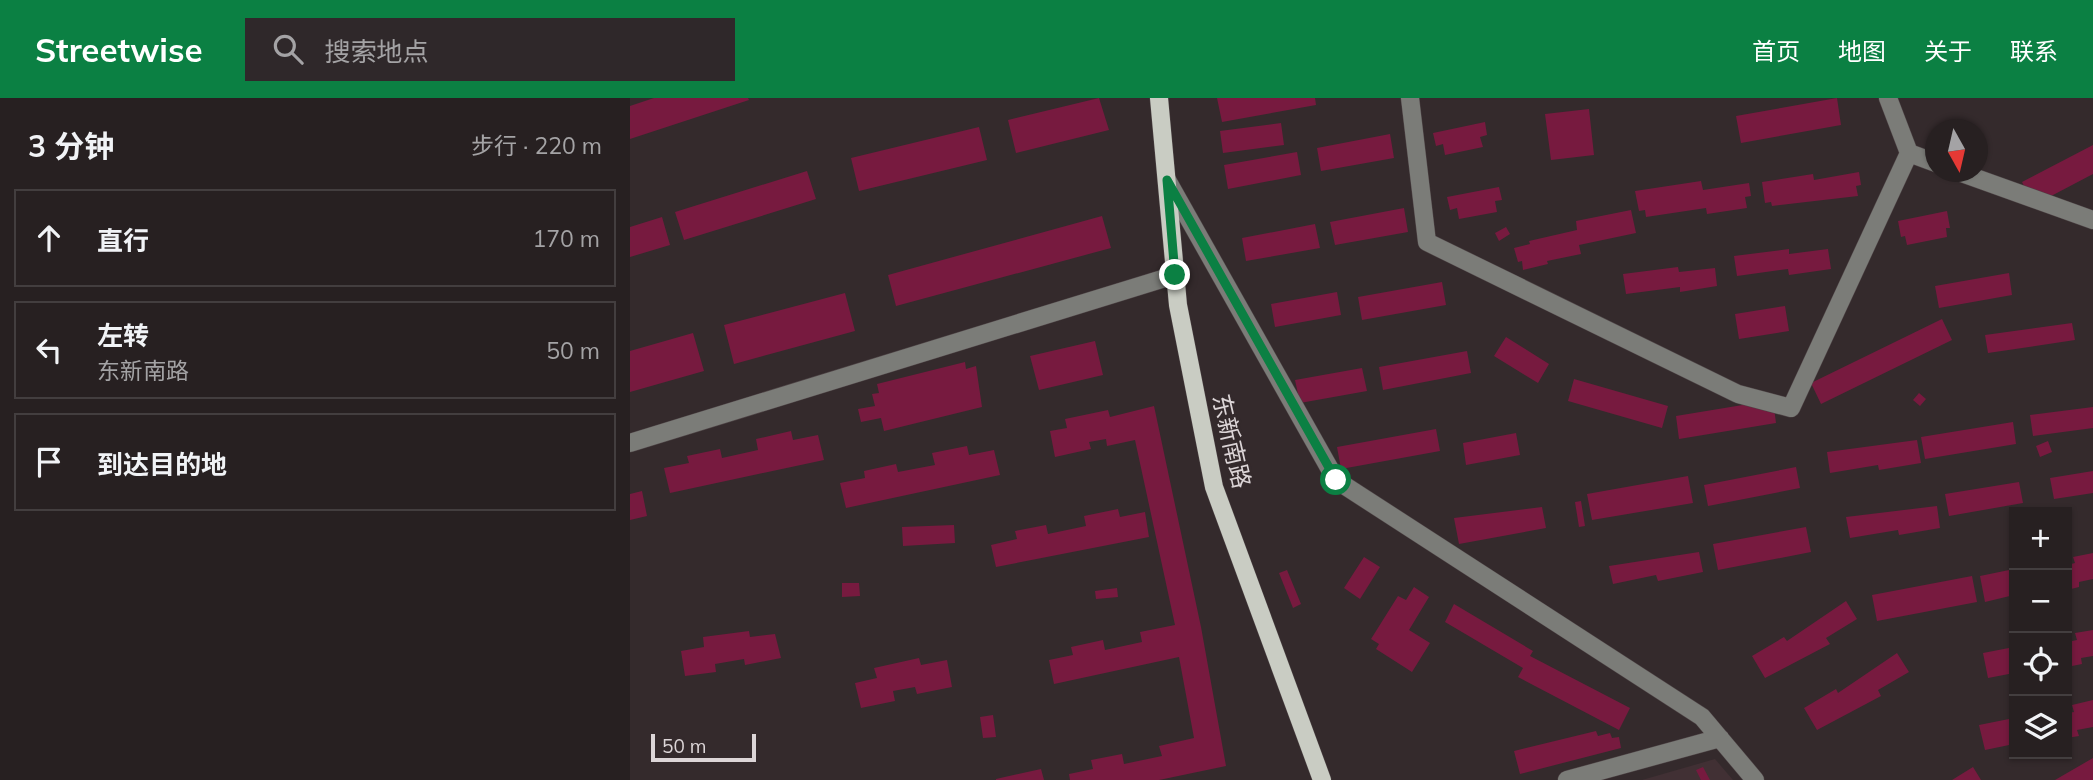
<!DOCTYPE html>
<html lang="zh">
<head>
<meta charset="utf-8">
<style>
  :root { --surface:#272021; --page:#2f282a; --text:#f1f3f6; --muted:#a4a3a5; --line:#433e3f; --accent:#0b8043 }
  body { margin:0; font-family:Mulish,"Noto Sans SC",sans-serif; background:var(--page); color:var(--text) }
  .controls { position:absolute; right:21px; bottom:21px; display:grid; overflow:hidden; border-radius:0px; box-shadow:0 2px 5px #0004 }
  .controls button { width:63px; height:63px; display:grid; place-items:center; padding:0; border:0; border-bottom:2px solid var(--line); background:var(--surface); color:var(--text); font:35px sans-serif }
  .compass { position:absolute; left:1295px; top:21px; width:63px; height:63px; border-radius:50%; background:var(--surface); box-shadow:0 2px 5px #0004; rotate:172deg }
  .scale { position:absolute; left:21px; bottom:18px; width:105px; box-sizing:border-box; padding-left:7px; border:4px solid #dcd5d7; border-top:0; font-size:19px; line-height:24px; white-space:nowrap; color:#dcd5d7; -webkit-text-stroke:5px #342a2c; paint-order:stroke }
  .stop { position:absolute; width:21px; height:21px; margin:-16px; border:5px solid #0b8043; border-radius:50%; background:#fff }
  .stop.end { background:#0b8043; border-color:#fff; box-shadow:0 2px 7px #0008 }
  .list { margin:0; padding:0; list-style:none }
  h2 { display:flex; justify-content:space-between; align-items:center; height:91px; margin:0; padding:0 28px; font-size:30px }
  h2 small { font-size:23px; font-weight:400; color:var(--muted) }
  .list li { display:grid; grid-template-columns:46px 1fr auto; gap:21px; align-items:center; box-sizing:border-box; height:98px; margin:0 14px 14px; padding:0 14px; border:2px solid var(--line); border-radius:0px }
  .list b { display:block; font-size:26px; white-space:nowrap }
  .list p { margin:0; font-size:23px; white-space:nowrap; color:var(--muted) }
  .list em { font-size:23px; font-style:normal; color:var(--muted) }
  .icon { flex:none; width:38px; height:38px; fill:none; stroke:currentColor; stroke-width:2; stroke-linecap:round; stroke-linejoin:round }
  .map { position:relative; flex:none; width:1463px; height:682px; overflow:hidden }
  header { display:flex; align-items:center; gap:42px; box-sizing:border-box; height:98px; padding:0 35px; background:var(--accent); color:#fff }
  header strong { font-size:33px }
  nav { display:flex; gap:38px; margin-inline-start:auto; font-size:24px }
  .search { width:490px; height:63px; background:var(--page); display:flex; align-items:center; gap:18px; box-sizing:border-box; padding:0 24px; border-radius:0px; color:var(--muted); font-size:26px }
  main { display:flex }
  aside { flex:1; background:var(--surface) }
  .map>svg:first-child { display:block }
  .built { fill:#413034 }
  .building { fill:#771a3f }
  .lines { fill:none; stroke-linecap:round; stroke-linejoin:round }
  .minor-casing { stroke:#4f4547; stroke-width:19 }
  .major-casing { stroke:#4f4547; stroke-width:19 }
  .minor { stroke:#7b7c78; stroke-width:18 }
  .major { stroke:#c9ccc3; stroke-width:18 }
  .route { stroke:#0b8043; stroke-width:9 }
  .labels { text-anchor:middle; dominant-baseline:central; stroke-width:5; stroke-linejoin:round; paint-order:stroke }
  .street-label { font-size:24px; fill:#dcd5d7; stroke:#342a2c }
</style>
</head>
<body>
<header>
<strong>Streetwise</strong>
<div class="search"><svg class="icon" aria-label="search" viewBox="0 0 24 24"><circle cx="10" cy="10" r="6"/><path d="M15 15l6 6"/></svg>搜索地点</div>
<nav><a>首页</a><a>地图</a><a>关于</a><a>联系</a></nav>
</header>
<main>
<aside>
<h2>3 分钟<small>步行 · 220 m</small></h2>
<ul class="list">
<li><svg class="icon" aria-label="ahead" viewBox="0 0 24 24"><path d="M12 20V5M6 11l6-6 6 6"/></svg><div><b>直行</b></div><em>170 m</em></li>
<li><svg class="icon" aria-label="left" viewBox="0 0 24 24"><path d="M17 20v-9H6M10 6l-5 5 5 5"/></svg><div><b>左转</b><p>东新南路</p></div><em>50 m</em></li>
<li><svg class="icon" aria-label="arrive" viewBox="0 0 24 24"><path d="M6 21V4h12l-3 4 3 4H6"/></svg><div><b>到达目的地</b></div></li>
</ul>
</aside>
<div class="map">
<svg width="1463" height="682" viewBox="0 0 1463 682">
  <rect width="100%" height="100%" fill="#342a2c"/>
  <path class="built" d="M1085,661L1103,682H1012Z"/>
  <path class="building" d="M24,0H118L119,2L0,41V8Z
    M469,0L479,32L386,55L378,22Z
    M587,0H685L686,7L592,24Z
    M1207,0L1211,27L1111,45L1106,18Z
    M959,11L964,57L921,62L915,16Z
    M855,24L857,37L850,39L853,49L815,57L813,46L806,48L803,35Z
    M651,25L654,47L593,55L590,33Z
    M349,29L357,62L229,93L221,60Z
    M760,36L764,60L691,73L687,50Z
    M1463,47V76L1404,107L1392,84Z
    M667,54L671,77L598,91L594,67Z
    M177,73L186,101L54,142L45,114Z
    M1229,74L1231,87L1226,88L1228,98L1142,108L1141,104L1135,105L1132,84L1183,76L1184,82Z
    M1071,83L1073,92L1119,85L1121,98L1115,99L1117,110L1077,116L1076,110L1016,119L1015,112L1009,113L1005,93Z
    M869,89L872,102L865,103L867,114L829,121L827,110L820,112L817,99Z
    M774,110L778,134L705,147L700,124Z
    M1001,112L1006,135L949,147L951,156L917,163L918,166L893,172L892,163L888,164L884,150L900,146L899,143L947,132L946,123Z
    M1317,113L1320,130H1316L1317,139L1277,147L1275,138L1271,139L1268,123Z
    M472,118L481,150L266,208L258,177Z
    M32,119L40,147L0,159V129Z
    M685,126L690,150L616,163L612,140Z
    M876,129L880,136L869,143L865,135Z
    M1159,151V156L1198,151L1201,171L1159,177L1158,171L1107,178L1104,158Z
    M1048,169L1049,174L1085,170L1087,188L1050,194V189L996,196L993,176Z
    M1379,175L1382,197L1309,210L1305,188Z
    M812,184L816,207L732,222L728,199Z
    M707,194L711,217L645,229L641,206Z
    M215,195L225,233L104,266L94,227Z
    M1155,208L1159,233L1109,241L1105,216Z
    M1312,221L1322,242L1191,306L1181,285Z
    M1442,225L1445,242L1358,255L1355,237Z
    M63,235L74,273L0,294V253Z
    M876,239L919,266L908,285L864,258Z
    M465,243L473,277L409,292L400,258Z
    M837,253L841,275L753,292L749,269Z
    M335,264L336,271L346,268L352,309L254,333L251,320L231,324L228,311L245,308L242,296L249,295L247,286Z
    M732,270L737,293L670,305L665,282Z
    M944,281L1038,308L1032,330L938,303Z
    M1289,295L1296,301L1290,308L1283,302Z
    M1143,302L1146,325L1049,341L1046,318Z
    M524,308L571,529L596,668L529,682H440L439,676L463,671L461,662L492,656L494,666L532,658L529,648L564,640L549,559L424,586L419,562L443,557L441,549L473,542L475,552L512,544L510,534L545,527L505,342L477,348L476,341L459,344L461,351L425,359L420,333L437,330L435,321L478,312L480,319Z
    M1463,309V330L1403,338L1400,317Z
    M1383,324L1386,346L1295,361L1291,339Z
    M806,331L810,353L711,371L707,349Z
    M161,333L163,342L188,337L194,362L40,395L34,370L59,365L57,358L90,351L92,360L128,352L126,341Z
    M886,335L890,357L836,367L833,345Z
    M1287,342L1291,365L1249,372L1248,367L1200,375L1197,354Z
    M1418,343L1422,354L1410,359L1406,348Z
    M337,348L339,357L364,352L370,377L216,410L210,385L235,380L234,373L266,366L268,374L305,367L302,355Z
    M1166,369L1170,390L1078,408L1074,387Z
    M1463,373V395L1424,401L1420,380Z
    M1058,378L1063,405L962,422L957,396Z
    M1389,384L1393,405L1319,418L1315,396Z
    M12,393L17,418L0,422V396Z
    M951,403L955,428L949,429L945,404Z
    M1307,408L1310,430L1269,437L1268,432L1220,440L1216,419Z
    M912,409L916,430L829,446L824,420Z
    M488,411L490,419L515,414L519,439L366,469L361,447L387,441L385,433L416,427L418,436L456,428L454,418Z
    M324,427L325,445L273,448L272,429Z
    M1176,429L1181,454L1088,472L1083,446Z
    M1069,454L1073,474L1028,483L1026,477L983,486L979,468Z
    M1463,455V481L1449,484V489L1437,492V467L1445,465L1443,459Z
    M734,459L750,469L730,501L714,490Z
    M1384,471V497L1355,504L1350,478Z
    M657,472L671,506L663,510L649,475Z
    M1342,478L1347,504L1247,523L1242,497Z
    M212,485H229L230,498L212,499Z
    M784,489L799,499L779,532L800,545L782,574L746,551L749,546L741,541L768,498L776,502Z
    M487,490L488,499L466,501L465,493Z
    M1216,503L1227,521L1196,540L1200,546L1135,580L1122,558L1154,539L1157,543Z
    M824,506L903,553L900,558L1000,610L989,632L888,579L893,570L815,524Z
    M1463,532V558L1451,560L1452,566L1437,569V544L1447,542L1445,535Z
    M119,533L120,539L145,536L151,560L115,567L114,561L85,566L86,574L55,578L51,553L74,549L73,539Z
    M1384,549V575L1358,580L1353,555Z
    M1267,555L1279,574L1248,592L1251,598L1187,632L1174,610L1206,591L1208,595Z
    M289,560L291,567L317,562L322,589L287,596L285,589L263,593L265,603L231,610L225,585L247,580L244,570Z
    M1463,602V629L1447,632L1449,638L1437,640V615L1444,614L1442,607Z
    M363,617L366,639L353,640L350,619Z
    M1384,620V646L1355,652L1349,627Z
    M966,633L968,638L980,635L982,640L989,639L991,650L890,676L884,653Z
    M1463,660V682H1425Z
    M1073,669L1080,682H1071L1066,672Z
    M1343,669L1351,682H1322Z
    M411,671L414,682H366V681Z"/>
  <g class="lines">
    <defs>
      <path id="minor" d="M780,0L797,144L1108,296L1161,310L1279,55L1258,0
        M1279,55L1306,65
        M1329,74L1463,122
        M537,82L706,382L1072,619L1125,682
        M0,345L545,177
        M937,682L1090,640"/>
      <path id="major" d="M529,0L548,207L584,389L692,682"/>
    </defs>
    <use href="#minor" class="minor-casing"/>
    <use href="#major" class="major-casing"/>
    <use href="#minor" class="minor"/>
    <use href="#major" class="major"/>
  </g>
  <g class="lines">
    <path class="route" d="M545,177L537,82L706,382"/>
  </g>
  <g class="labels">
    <g class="street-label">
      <text transform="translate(602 343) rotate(77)">东新南路</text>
    </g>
  </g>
</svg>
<div class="controls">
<button>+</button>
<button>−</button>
<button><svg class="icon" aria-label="locate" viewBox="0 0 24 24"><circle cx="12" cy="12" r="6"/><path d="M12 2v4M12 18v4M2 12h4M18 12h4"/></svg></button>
<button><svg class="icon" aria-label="layers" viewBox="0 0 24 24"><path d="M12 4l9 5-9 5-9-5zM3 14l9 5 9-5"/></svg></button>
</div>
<svg class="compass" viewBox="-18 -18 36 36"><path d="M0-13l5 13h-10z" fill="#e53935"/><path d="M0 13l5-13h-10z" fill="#a4a3a5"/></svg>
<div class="scale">50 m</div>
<div class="stop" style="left:706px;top:382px"></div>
<div class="stop end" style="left:545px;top:177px"></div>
</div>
</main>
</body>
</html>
